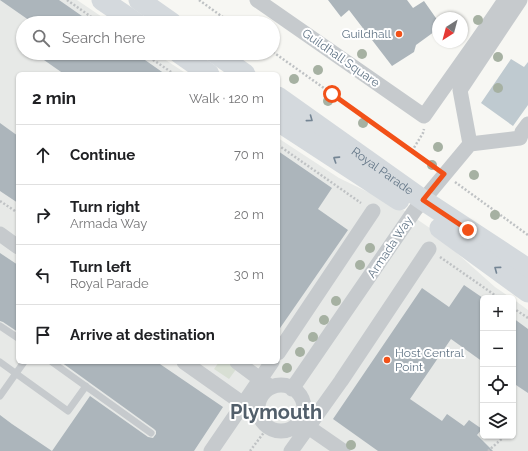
<!DOCTYPE html>
<html lang="en">
<head>
<meta charset="utf-8">
<style>
  :root { --surface:#fff; --page:#f6f6f6; --text:#202124; --muted:#757577; --line:#e0e0e0 }
  body { margin:0; font-family:Raleway,sans-serif; background:var(--page); color:var(--text) }
  .controls { position:absolute; right:12px; bottom:12px; display:grid; overflow:hidden; border-radius:6px; box-shadow:0 1px 3px #0004 }
  .controls button { width:36px; height:36px; display:grid; place-items:center; padding:0; border:0; border-bottom:1px solid var(--line); background:var(--surface); color:var(--text); font:20px sans-serif }
  .compass { position:absolute; left:432px; top:12px; width:36px; height:36px; border-radius:50%; background:var(--surface); box-shadow:0 1px 3px #0004; rotate:216deg }
  .stop { position:absolute; width:12px; height:12px; margin:-9px; border:3px solid #f25118; border-radius:50%; background:#fff }
  .stop.end { background:#f25118; border-color:#fff; box-shadow:0 1px 4px #0008 }
  .list { margin:0; padding:0; list-style:none }
  h2 { display:flex; justify-content:space-between; align-items:center; height:52px; margin:0; padding:0 16px; font-size:17px }
  h2 small { font-size:13px; font-weight:400; color:var(--muted) }
  .list li { display:grid; grid-template-columns:26px 1fr auto; gap:12px; align-items:center; box-sizing:border-box; height:60px; padding:0 16px; border-top:1px solid var(--line) }
  .list b { display:block; font-size:15px; white-space:nowrap }
  .list p { margin:0; font-size:13px; white-space:nowrap; color:var(--muted) }
  .list em { font-size:13px; font-style:normal; color:var(--muted) }
  .icon { flex:none; width:22px; height:22px; fill:none; stroke:currentColor; stroke-width:2; stroke-linecap:round; stroke-linejoin:round }
  .map { position:relative; flex:none; width:528px; height:451px; overflow:hidden }
  .search { position:absolute; background:var(--surface); box-shadow:0 1px 3px #0004; left:16px; top:16px; width:264px; height:44px; display:flex; align-items:center; gap:10px; box-sizing:border-box; padding:0 14px; border-radius:22px; color:var(--muted); font-size:15px }
  .panel { position:absolute; background:var(--surface); box-shadow:0 1px 3px #0004; left:16px; top:72px; width:264px; height:292px; border-radius:6px }
  .map>svg:first-child { display:block }
  .built { fill:#e7e9e7 }
  .green { fill:#d8dfd4 }
  .water { fill:#bfcad0 }
  .building { fill:#acb5bb }
  .lines { fill:none; stroke-linecap:round; stroke-linejoin:round }
  .path { stroke:#bfc2c4; stroke-width:2.5; stroke-dasharray:2 2; stroke-linecap:butt }
  .lane { stroke:#c6cacd; stroke-width:7 }
  .street { stroke:#c6cacd; stroke-width:15 }
  .secondary { stroke:#d4d9dd; stroke-width:21 }
  .tree { fill:#a6b1a2 }
  .oneway { stroke:#748594 }
  .route { stroke:#f25118; stroke-width:5 }
  .poi-dot { fill:#f25118; stroke:#fff; stroke-width:1.5 }
  .labels { text-anchor:middle; dominant-baseline:central; stroke-width:4; stroke-linejoin:round; paint-order:stroke }
  .poi-label { font-size:12px; fill:#637687; stroke:#fff; text-anchor:end }
  .street-label { font-size:12px; fill:#637687; stroke:#fff }
  .town-label { font-size:20px; font-weight:bold; fill:#525f6b; stroke:#fff }
</style>
</head>
<body>
<div class="map">
<svg width="528" height="451" viewBox="0 0 528 451">
  <rect width="100%" height="100%" fill="#f7f7f3"/>
  <path class="built" d="M0,0H77L111,23H23V53H155L187,74H18V362H278V138L339,178L368,192L380,194L443,237L449,246L495,287L511,298H483V436H513V299L528,310V451H0Z"/>
  <path class="green" d="M219,362H229L237,368L229,379L214,369Z"/>
  <path class="water" d="M511,59L524,67L528,62V105L513,126L481,103Z"/>
  <path class="building" d="M0,0H59L92,23H33Z
    M328,0H407L413,8L424,1L438,21V29L416,45L414,52L392,66L349,10L341,17Z
    M34,53H135L165,74H64Z
    M0,123L18,136V203L0,191Z
    M278,151L332,188L318,209L348,230L278,331Z
    M0,253L18,265V332L3,322L0,321Z
    M464,285L483,298V362L451,339L410,399L442,421L447,414L464,426L469,420L482,429L477,435L493,451H378L333,419L422,288L449,307Z
    M513,318L528,329V393L513,383Z
    M61,362H157L223,407L194,451H52L90,396L148,437L153,438L156,434V431L154,429Z
    M0,415L12,424L52,451H0Z"/>
  <g class="lines">
    <path class="path" d="M67,0L100,23
      M199,0L231,23
      M273,52L434,166
      M143,53L174,74
      M278,145L361,203
      M412,151L423,133L424,129
      M455,182L528,235
      M0,201L18,213
      M440,257L499,298
      M513,308L528,318
      M250,451L268,427
      M488,451L505,436"/>
    <path class="lane" d="M0,326L18,338
      M0,362L68,411L86,386
      M52,362L151,433
      M0,396L24,362"/>
    <path class="street" d="M257,0L424,116C451,77 479,39 505,0
      M470,144L520,138L522,132L528,124
      M0,234L18,247
      M278,353L373,211
      M184,362L252,410
      M237,362L268,385
      M258 408a23 23 0 1 1 46 0a23 23 0 1 1-46 0Z
      M292,389L415,210L470,144L460,90L520,0
      M301,422L343,451
      M211,451L272,362
      M291,451L341,381L429,249"/>
    <g class="secondary">
      <path d="M102,0L136,23"/>
      <path d="M139,0L172,23"/>
      <path d="M179,53L209,74"/>
      <path d="M215,53L245,74"/>
      <path id="s1" d="M278,97L423,200L528,269"/>
      <path d="M278,121L399,200"/>
      <path d="M440,228L528,292"/>
    </g>
  </g>
  <g class="tree">
    <circle cx="478" cy="20" r="5"/>
    <circle cx="362" cy="54" r="5"/>
    <circle cx="498" cy="57" r="5"/>
    <circle cx="318" cy="70" r="5"/>
    <circle cx="294" cy="79" r="5"/>
    <circle cx="498" cy="88" r="5"/>
    <circle cx="328" cy="101" r="5"/>
    <circle cx="363" cy="123" r="5"/>
    <circle cx="438" cy="147" r="5"/>
    <circle cx="432" cy="165" r="5"/>
    <circle cx="474" cy="175" r="5"/>
    <circle cx="495" cy="215" r="5"/>
    <circle cx="370" cy="248" r="5"/>
    <circle cx="360" cy="265" r="5"/>
    <circle cx="336" cy="301" r="5"/>
    <circle cx="324" cy="320" r="5"/>
    <circle cx="313" cy="337" r="5"/>
    <circle cx="300" cy="352" r="5"/>
    <circle cx="287" cy="368" r="5"/>
    <circle cx="351" cy="445" r="5"/>
  </g>
  <defs><path id="oneway-chevron" d="M-2-3.5L2.5 0L-2 3.5" fill="none" stroke-width="1.6" stroke-linecap="round" stroke-linejoin="round"/></defs>
  <g class="oneway">
    <use href="#oneway-chevron" transform="translate(310 119) rotate(36)"/>
    <use href="#oneway-chevron" transform="translate(336 159) rotate(-147)"/>
    <use href="#oneway-chevron" transform="translate(497 269) rotate(-143)"/>
  </g>
  <g class="lines">
    <path class="route" d="M332,94L444,174L423,200L468,230"/>
  </g>
  <g class="poi-dot">
    <circle cx="399" cy="34" r="4"/>
    <circle cx="387" cy="360" r="4"/>
  </g>
  <g class="labels">
    <g class="poi-label">
      <text x="391" y="34">Guildhall</text>
      <text x="395" y="353" text-anchor="start">Host Central<tspan x="395" dy="14">Point</tspan></text>
    </g>
    <g class="street-label">
      <text transform="translate(341 58) rotate(35)">Guildhall Square</text>
      <text stroke="none"><textPath href="#s1" startOffset="128">Royal Parade</textPath></text>
      <text transform="translate(390 247) rotate(-56)">Armada Way</text>
    </g>
    <g class="town-label">
      <text x="276" y="412">Plymouth</text>
    </g>
  </g>
</svg>
<div class="controls">
<button>+</button>
<button>−</button>
<button><svg class="icon" aria-label="locate" viewBox="0 0 24 24"><circle cx="12" cy="12" r="6"/><path d="M12 2v4M12 18v4M2 12h4M18 12h4"/></svg></button>
<button><svg class="icon" aria-label="layers" viewBox="0 0 24 24"><path d="M12 4l9 5-9 5-9-5zM3 14l9 5 9-5"/></svg></button>
</div>
<svg class="compass" viewBox="-18 -18 36 36"><path d="M0-13l5 13h-10z" fill="#e53935"/><path d="M0 13l5-13h-10z" fill="#757577"/></svg>
<div class="stop" style="left:332px;top:94px"></div>
<div class="stop end" style="left:468px;top:230px"></div>
<div class="search"><svg class="icon" aria-label="search" viewBox="0 0 24 24"><circle cx="10" cy="10" r="6"/><path d="M15 15l6 6"/></svg>Search here</div>
<section class="panel">
<h2>2 min<small>Walk · 120 m</small></h2>
<ul class="list">
<li><svg class="icon" aria-label="ahead" viewBox="0 0 24 24"><path d="M12 20V5M6 11l6-6 6 6"/></svg><div><b>Continue</b></div><em>70 m</em></li>
<li><svg class="icon" aria-label="right" viewBox="0 0 24 24"><path d="M7 20v-9h11M14 6l5 5-5 5"/></svg><div><b>Turn right</b><p>Armada Way</p></div><em>20 m</em></li>
<li><svg class="icon" aria-label="left" viewBox="0 0 24 24"><path d="M17 20v-9H6M10 6l-5 5 5 5"/></svg><div><b>Turn left</b><p>Royal Parade</p></div><em>30 m</em></li>
<li><svg class="icon" aria-label="arrive" viewBox="0 0 24 24"><path d="M6 21V4h12l-3 4 3 4H6"/></svg><div><b>Arrive at destination</b></div></li>
</ul>
</section>
</div>
</body>
</html>
